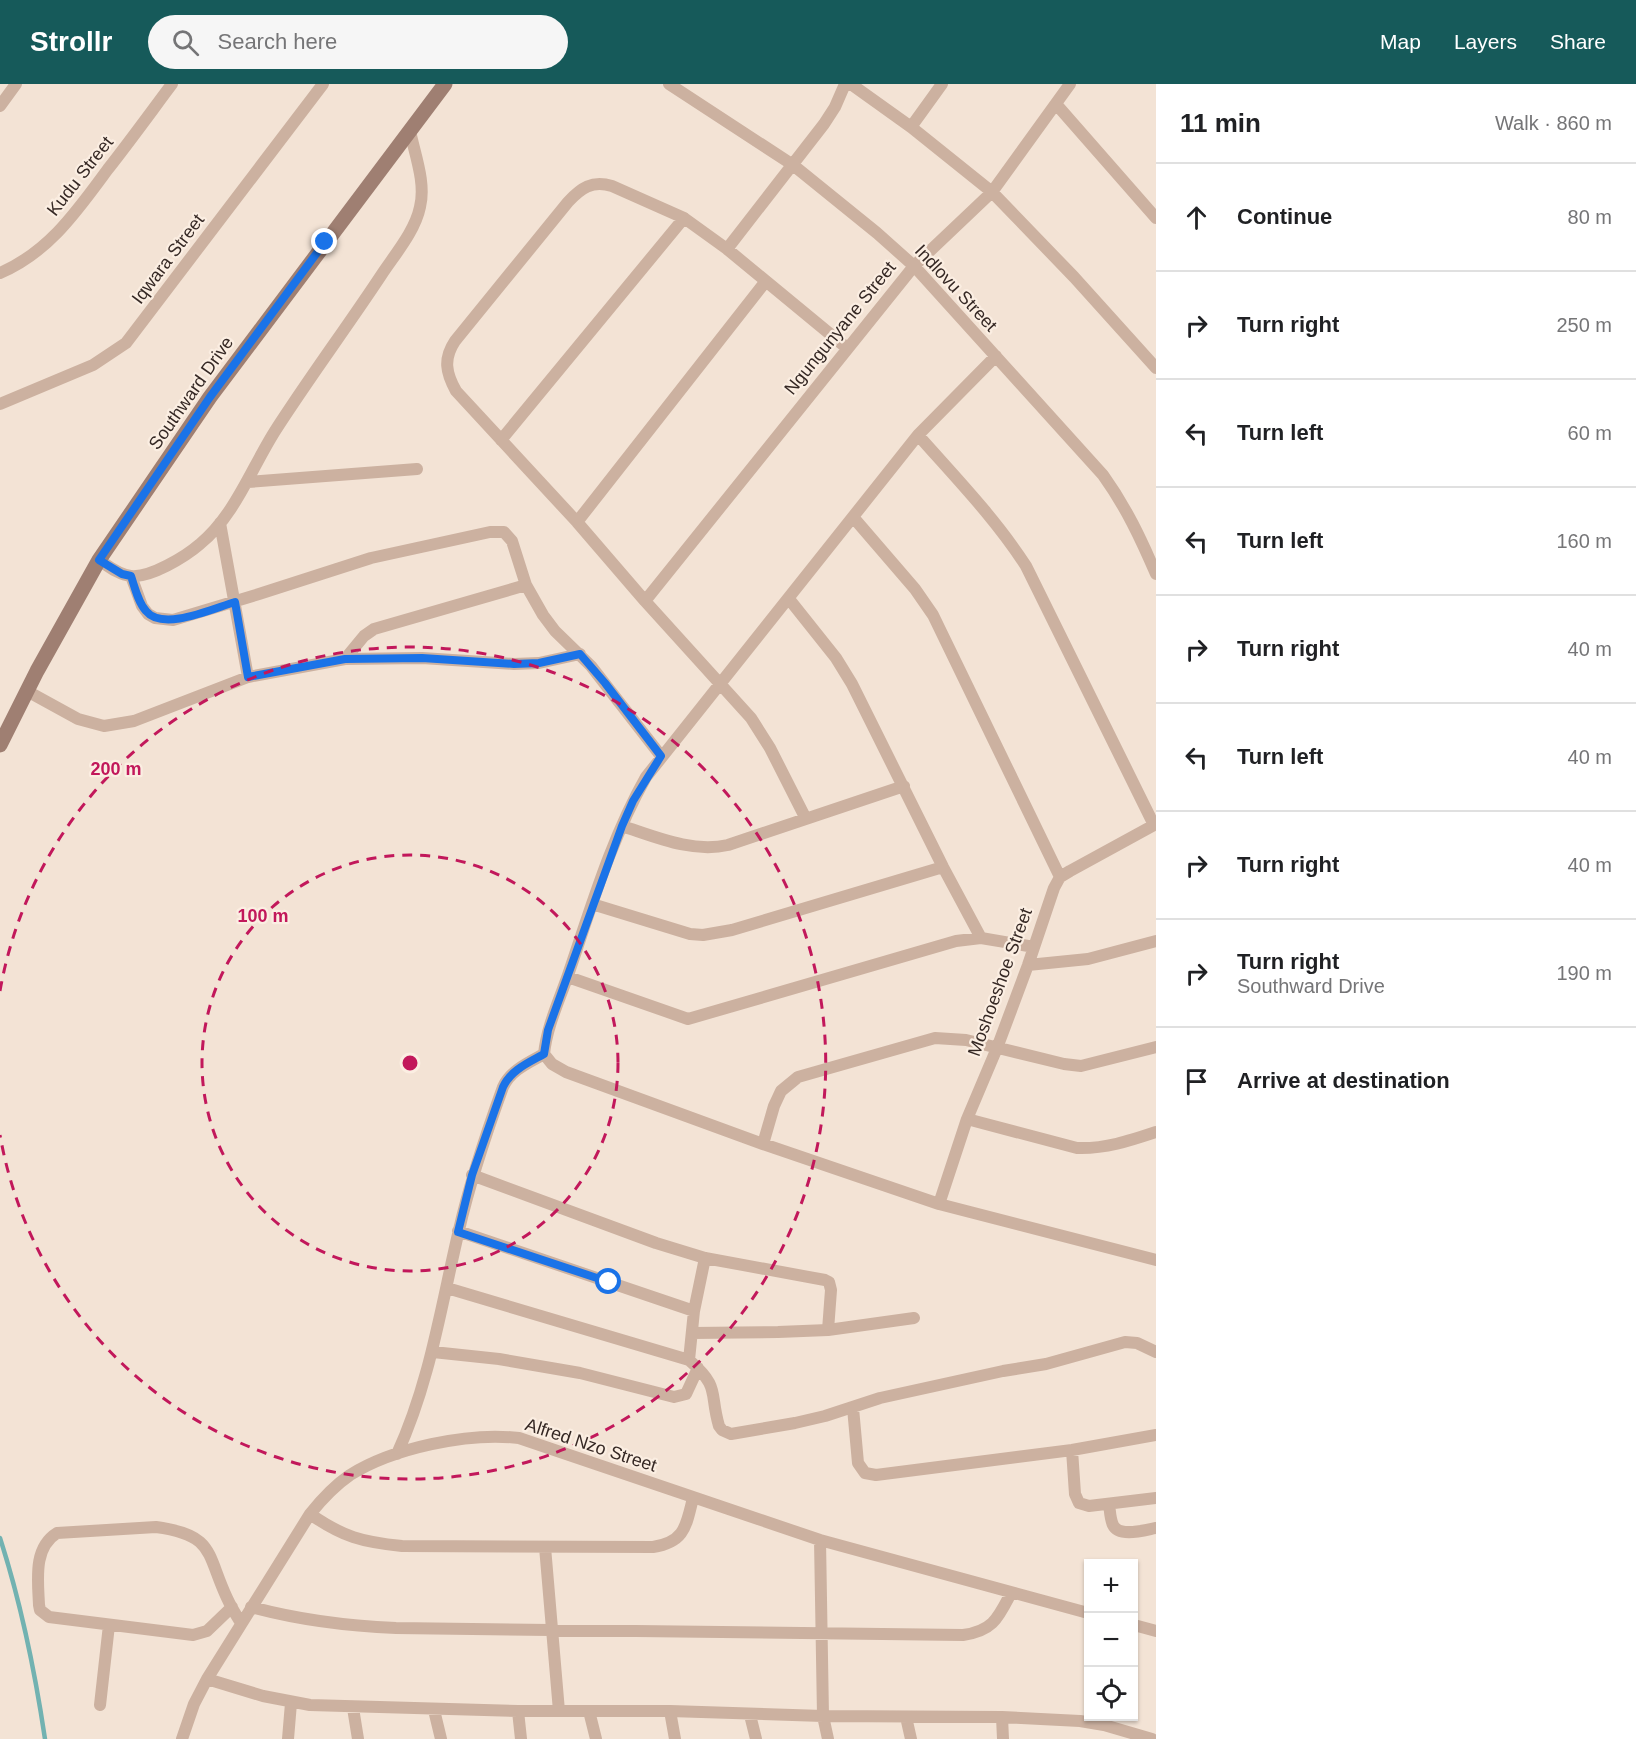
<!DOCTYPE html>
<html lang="en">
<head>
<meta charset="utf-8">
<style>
  :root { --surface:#fff; --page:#f6f6f6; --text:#202124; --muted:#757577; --line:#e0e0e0; --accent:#165a5a }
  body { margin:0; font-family:Helvetica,sans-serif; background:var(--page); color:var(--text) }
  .controls { position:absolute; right:18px; bottom:18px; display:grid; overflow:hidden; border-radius:0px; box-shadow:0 2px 4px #0004 }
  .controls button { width:54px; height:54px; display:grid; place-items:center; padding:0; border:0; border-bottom:2px solid var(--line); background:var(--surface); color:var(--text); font:30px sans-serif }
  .stop { position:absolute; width:18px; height:18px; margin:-14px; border:4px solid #1a73e8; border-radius:50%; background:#fff }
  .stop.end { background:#1a73e8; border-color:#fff; box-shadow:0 2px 6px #0008 }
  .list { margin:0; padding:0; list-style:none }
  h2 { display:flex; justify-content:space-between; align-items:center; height:78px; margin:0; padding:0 24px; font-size:26px }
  h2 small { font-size:20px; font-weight:400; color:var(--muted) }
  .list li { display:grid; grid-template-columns:39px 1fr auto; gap:18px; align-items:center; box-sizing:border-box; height:108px; padding:0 24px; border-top:2px solid var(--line) }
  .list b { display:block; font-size:22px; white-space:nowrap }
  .list p { margin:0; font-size:20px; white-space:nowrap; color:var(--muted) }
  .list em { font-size:20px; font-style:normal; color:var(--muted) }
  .icon { flex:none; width:33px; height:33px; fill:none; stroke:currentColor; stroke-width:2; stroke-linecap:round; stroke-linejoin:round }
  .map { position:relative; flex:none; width:1156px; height:1655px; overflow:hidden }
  header { display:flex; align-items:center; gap:36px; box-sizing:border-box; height:84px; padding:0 30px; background:var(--accent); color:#fff }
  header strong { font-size:28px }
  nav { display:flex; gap:33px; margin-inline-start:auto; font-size:21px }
  .search { width:420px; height:54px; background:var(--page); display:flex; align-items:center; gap:15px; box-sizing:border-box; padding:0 21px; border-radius:33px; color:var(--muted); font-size:22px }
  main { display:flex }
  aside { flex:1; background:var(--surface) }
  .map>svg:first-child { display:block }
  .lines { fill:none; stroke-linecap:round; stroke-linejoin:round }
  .stream { stroke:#72b2b1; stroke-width:4.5 }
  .street { stroke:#ccb1a0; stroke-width:12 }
  .secondary { stroke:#9f7f72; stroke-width:15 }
  .route { stroke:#1a73e8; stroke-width:8 }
  .ring { fill:none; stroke:#c2185b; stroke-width:3; stroke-dasharray:10 8 }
  .labels { text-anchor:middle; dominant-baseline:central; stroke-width:4.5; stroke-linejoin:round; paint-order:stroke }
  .street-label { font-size:18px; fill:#352824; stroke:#fbeee2 }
  .centre { fill:#c2185b; stroke:#fbeee2; stroke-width:3 }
  .ring-label { font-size:18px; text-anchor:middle; font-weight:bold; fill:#c2185b; stroke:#fbeee2; stroke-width:4.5; stroke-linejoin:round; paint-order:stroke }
</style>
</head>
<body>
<header>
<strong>Strollr</strong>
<div class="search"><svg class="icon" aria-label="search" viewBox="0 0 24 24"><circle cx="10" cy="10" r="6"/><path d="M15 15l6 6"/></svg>Search here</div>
<nav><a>Map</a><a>Layers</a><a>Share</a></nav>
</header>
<main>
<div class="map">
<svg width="1156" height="1655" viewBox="0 0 1156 1655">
  <rect width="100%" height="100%" fill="#f3e3d5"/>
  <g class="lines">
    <path class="stream" d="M0,1454C21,1519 35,1588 45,1655"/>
    <path class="street" d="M669,0L793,81L877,149L914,182L1103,391C1126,423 1141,455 1156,490
      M851,0L911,43L992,108L1074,193L1156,284
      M1056,20L1156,134
      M0,22L16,0
      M911,43L942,0
      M727,165L824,40L835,23L845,0
      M0,189C49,168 77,127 108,85C130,57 151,28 172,0
      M996,272L918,351L646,693C611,755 591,824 568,891C559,917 547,942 544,970L552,980L566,988L763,1060L939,1120L1156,1176
      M0,320L93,281L126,259L323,0
      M918,351C955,393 995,434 1026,482L1154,741
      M501,356L684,134
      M248,398L417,385
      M853,433L915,505L933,531L1060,793
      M577,438L766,197
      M220,439L248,593
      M99,476C108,482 119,491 131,492C150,494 185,473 200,460C235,431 251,385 275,347C309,294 347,243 382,190C396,169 415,147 420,123C426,99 415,71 410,47
      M131,492L142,522L148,530L155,534L173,536L259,510L371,474L490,448H504L512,457L526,501L543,531L555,547L591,582L661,672
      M789,515L836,574L852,600L943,783L981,854
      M645,517L914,182L992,108L1070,0
      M345,575L364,552L374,545L526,501
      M27,607L78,635L104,642L134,637L248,593L345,575L422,574L514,580L539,579L580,570
      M806,735L770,664L751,634L645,517L577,438L456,307C446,289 443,275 455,257L568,118C581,104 592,96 612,102L684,134L727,165L847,264
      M622,742C656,753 692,769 728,761L904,702
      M592,820L690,850L703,851L732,846L943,783
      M1028,881L1088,875L1156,857
      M568,893L688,935L956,857L981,854L1034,863
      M967,1035L1077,1064C1105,1065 1129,1057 1156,1048
      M763,1060L774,1022L781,1007L798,993L935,954L966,956L1064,980L1081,982L1156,963
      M472,1091L656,1159L705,1174L825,1196L829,1198L831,1206L828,1246
      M939,1120L967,1035L997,964L1028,881L1054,804L1060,793L1070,787L1156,740
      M458,1147L694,1227
      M447,1204L689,1276C721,1304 709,1308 719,1342L722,1346L731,1350L795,1339L825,1332L880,1314L1003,1287L1046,1280L1125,1258L1137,1259L1156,1268
      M692,1249L778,1248L828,1246L914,1234
      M433,1268L499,1275L580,1289L674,1313L686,1310L698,1284
      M689,1276L694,1227L705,1174
      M853,1324L858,1379L865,1389L876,1391L1072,1366L1156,1351
      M1072,1366L1075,1410L1079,1419L1089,1422L1156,1414
      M397,1370C430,1298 441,1222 459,1146C470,1097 486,1050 503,1003C511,986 528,979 544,970
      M1109,1420C1110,1426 1110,1435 1113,1441C1119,1454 1145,1446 1156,1444
      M310,1430C343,1453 362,1458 402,1462L653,1463C685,1458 686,1442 693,1414
      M820,1456L823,1632L828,1655
      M545,1463L559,1627
      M232,1523L207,1547L193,1551L49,1533L40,1526L39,1521C38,1496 33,1464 57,1449L156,1443C215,1451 206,1469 227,1514C231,1523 236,1531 241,1539
      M251,1523C299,1536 346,1542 396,1544L963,1551C993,1547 998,1534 1011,1509
      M1134,1541L1156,1547
      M207,1595L263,1612L310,1621L518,1627H670L823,1632L1002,1633L1080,1637L1104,1641L1152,1655
      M100,1621L109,1541
      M353,1624L358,1655
      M434,1626L441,1655
      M518,1627L521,1655
      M589,1627L596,1655
      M670,1627L675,1655
      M750,1631L756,1655
      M906,1633L911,1655
      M1002,1633L1003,1655
      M182,1655L194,1620L207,1595L310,1430C322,1415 334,1402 350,1391C393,1364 468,1348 519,1354L820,1456L1088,1529
      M288,1655L291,1619"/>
    <path class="secondary" d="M0,661L37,587L99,476L210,313L445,0"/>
  </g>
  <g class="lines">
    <path class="route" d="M325,158L210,313L99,476L122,490L131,492C135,504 138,518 146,527C163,548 214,524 235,518L248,593L345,575L422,574L514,580L539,579L580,570L605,599L661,672L633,717L622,742L548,946L544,970C528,979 511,986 503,1003L472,1091L458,1148L609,1198"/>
  </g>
  <g class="ring">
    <circle cx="410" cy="979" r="208"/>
    <path d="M0 907A416 416 0 1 1 0 1051"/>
  </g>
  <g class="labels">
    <g class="street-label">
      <text transform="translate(80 92) rotate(-52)">Kudu Street</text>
      <text transform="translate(168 175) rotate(-53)">Iqwara Street</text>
      <text transform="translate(956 204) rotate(47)">Indlovu Street</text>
      <text transform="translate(840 244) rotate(-51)">Ngungunyane Street</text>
      <text transform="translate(191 309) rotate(-55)">Southward Drive</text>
      <text transform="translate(1000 898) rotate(-70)">Moshoeshoe Street</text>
      <text transform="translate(591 1361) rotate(18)">Alfred Nzo Street</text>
    </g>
  </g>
  <circle cx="410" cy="979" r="9" class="centre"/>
  <g class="ring-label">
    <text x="116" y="691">200 m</text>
    <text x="263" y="838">100 m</text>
  </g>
</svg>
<div class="controls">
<button>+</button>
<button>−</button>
<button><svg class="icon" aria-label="locate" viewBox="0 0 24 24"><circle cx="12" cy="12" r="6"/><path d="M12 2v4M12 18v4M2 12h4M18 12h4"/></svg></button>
</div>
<div class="stop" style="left:609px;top:1198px"></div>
<div class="stop end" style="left:325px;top:158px"></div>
</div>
<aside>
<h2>11 min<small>Walk · 860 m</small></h2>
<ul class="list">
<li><svg class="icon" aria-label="ahead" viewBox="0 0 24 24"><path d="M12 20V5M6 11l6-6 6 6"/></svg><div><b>Continue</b></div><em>80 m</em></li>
<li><svg class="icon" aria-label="right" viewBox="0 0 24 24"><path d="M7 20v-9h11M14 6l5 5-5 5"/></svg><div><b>Turn right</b></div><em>250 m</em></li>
<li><svg class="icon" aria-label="left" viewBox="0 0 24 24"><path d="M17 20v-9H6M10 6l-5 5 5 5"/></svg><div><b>Turn left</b></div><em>60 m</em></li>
<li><svg class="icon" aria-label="left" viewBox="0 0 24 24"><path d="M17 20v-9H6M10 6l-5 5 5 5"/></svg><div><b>Turn left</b></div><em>160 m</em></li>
<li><svg class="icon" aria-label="right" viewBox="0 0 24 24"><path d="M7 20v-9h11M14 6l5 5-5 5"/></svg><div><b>Turn right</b></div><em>40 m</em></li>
<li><svg class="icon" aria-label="left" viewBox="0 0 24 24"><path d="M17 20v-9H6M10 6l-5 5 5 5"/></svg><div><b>Turn left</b></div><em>40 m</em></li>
<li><svg class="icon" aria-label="right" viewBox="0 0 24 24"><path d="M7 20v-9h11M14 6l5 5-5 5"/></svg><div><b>Turn right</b></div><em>40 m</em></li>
<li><svg class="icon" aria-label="right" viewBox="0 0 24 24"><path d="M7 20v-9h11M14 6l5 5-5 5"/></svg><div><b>Turn right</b><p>Southward Drive</p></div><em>190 m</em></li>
<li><svg class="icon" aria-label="arrive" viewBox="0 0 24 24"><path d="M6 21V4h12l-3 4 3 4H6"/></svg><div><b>Arrive at destination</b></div></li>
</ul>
</aside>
</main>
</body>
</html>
